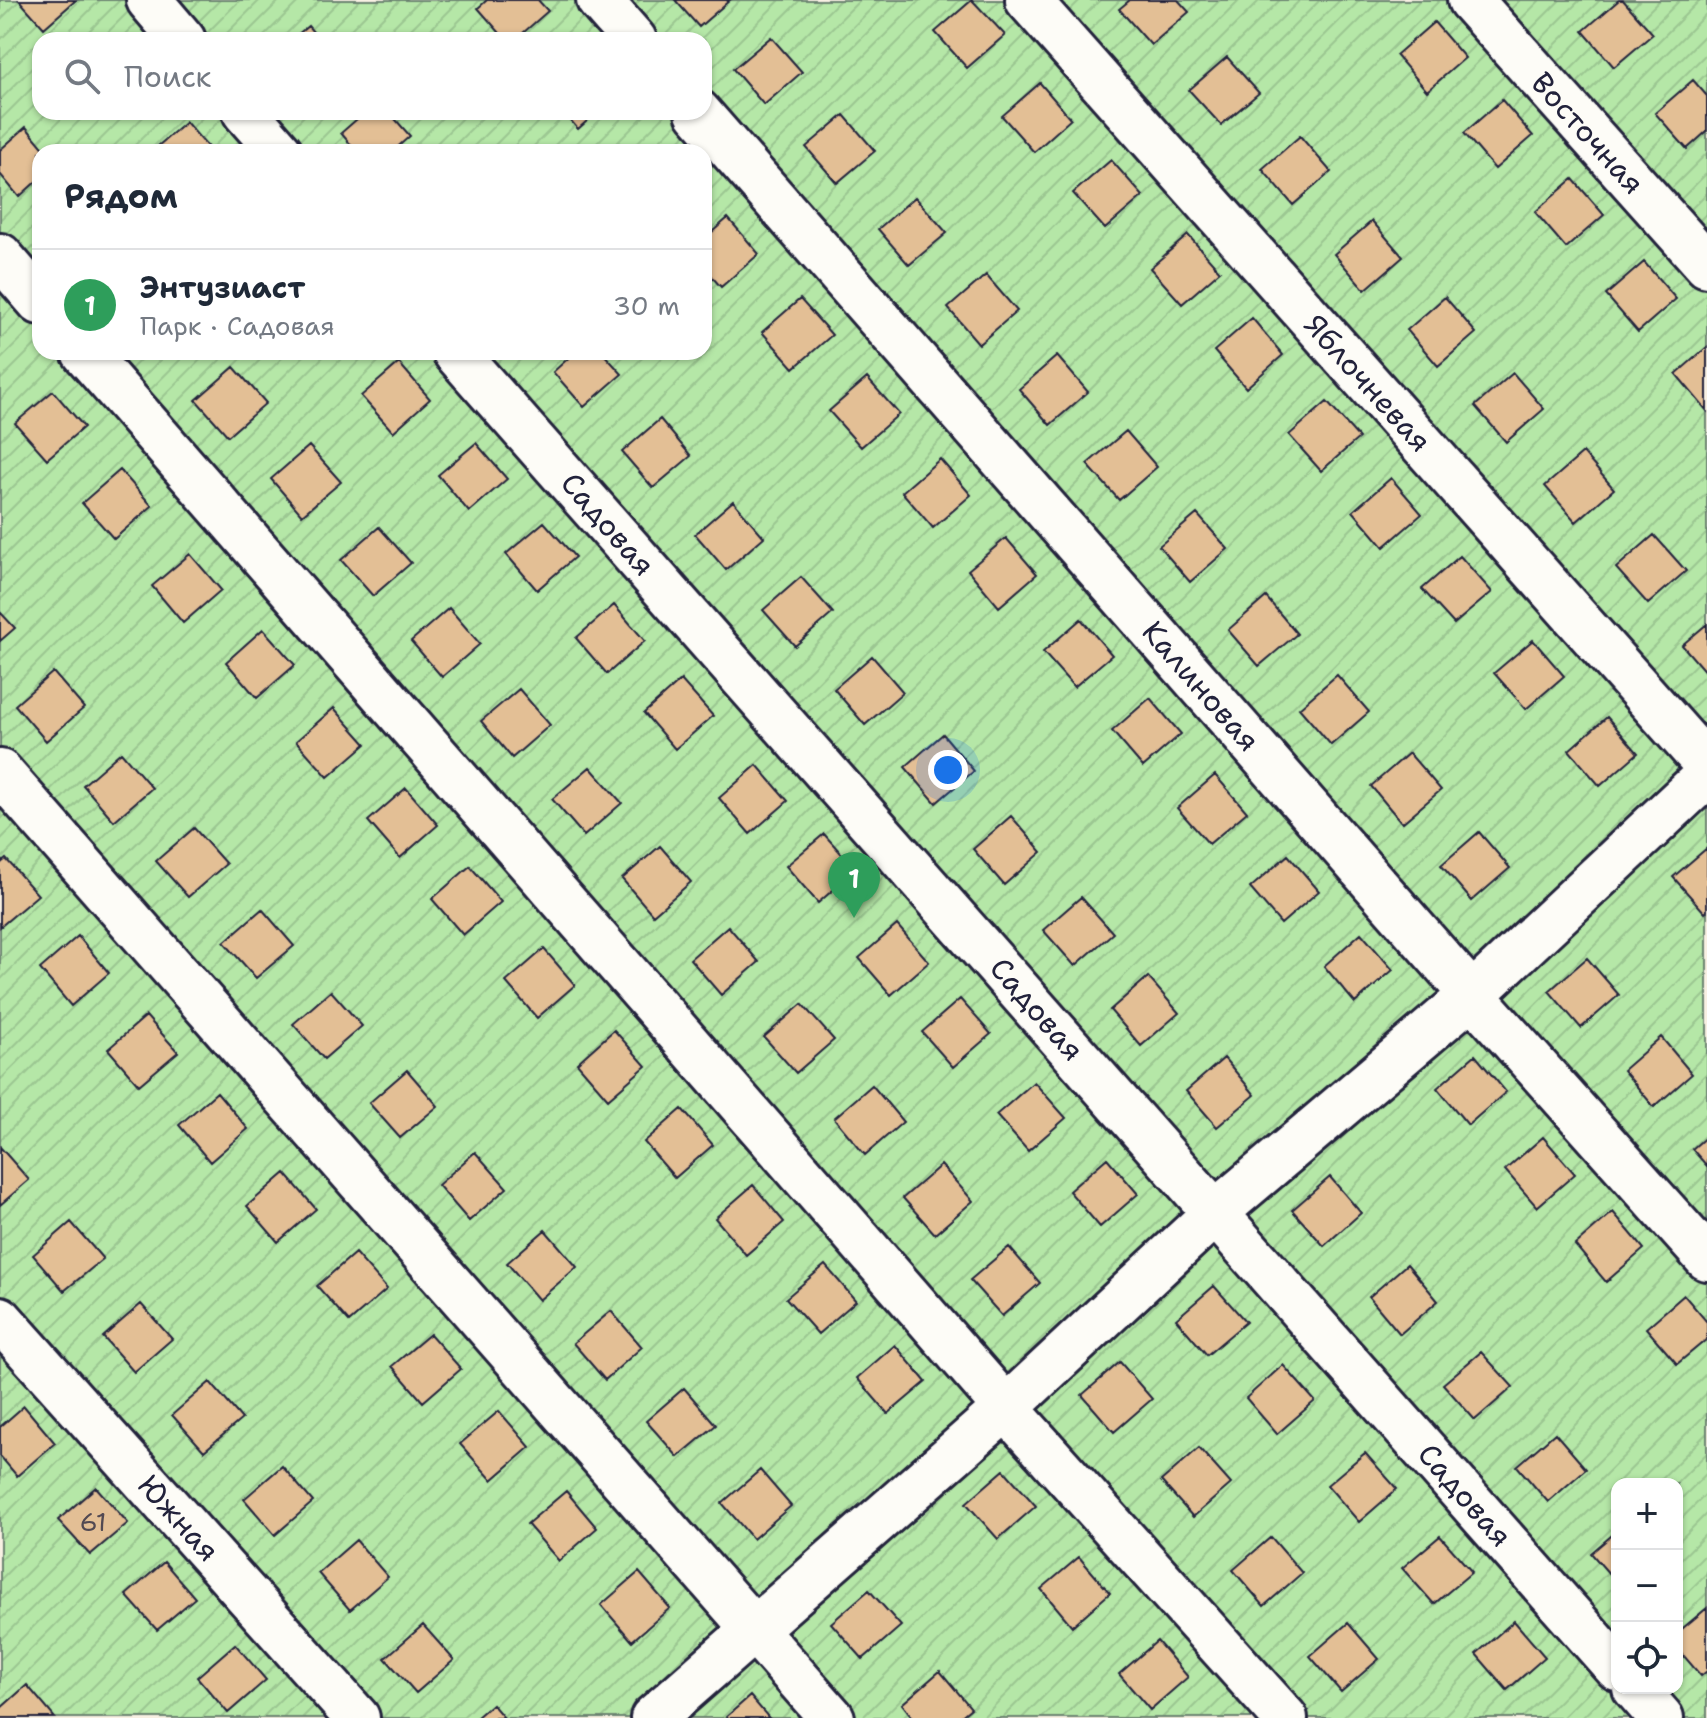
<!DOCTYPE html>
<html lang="ru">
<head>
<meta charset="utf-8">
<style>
  :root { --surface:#fff; --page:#f6f6f7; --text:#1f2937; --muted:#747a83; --line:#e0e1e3; --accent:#111827 }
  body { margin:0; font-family:"Shantell Sans",sans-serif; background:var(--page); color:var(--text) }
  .controls { position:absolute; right:24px; bottom:24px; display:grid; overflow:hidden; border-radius:16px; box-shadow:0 2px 6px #0004 }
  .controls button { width:72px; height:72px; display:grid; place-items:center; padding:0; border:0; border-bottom:2px solid var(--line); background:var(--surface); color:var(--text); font:40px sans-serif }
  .you { position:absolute; left:948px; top:770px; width:28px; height:28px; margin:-20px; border:6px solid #fff; border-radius:50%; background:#1a73e8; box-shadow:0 0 0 12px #1a73e833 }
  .badge { display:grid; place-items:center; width:52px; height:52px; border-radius:50%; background:var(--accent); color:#fff; font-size:26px; font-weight:700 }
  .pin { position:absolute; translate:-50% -66px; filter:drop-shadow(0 2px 4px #0008) }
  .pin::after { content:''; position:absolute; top:42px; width:28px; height:24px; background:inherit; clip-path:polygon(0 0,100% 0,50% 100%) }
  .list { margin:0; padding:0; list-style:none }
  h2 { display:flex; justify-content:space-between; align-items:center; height:104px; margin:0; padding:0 32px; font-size:34px }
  h2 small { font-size:26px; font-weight:400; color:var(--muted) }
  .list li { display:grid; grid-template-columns:52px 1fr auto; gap:24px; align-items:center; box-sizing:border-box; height:112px; padding:0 32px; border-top:2px solid var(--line) }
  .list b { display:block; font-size:30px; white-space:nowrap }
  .list p { margin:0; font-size:26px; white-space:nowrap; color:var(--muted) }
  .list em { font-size:26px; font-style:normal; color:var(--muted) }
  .icon { flex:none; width:44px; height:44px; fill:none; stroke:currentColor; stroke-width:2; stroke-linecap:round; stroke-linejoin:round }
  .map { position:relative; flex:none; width:1707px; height:1718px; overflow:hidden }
  .search { position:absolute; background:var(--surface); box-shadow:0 2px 6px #0004; left:32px; top:32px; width:680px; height:88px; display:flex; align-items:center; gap:20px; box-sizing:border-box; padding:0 28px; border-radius:24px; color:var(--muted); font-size:30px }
  .panel { position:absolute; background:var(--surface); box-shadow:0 2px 6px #0004; left:32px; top:144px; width:680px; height:216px; border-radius:24px }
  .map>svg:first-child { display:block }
  .garden { fill:url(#garden-furrows); stroke:#6c8471; stroke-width:2; fill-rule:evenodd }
  .building { fill:#e3bf95; stroke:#22223b; stroke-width:2 }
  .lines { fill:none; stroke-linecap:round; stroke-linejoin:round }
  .minor-casing { stroke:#22223b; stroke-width:50 }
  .minor { stroke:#fdfcf7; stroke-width:44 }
  .labels { text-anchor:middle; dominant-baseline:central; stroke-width:6; stroke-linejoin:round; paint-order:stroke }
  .number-label { font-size:26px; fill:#524952 }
  .street-label { font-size:30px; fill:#22223b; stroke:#fdfcf7 }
</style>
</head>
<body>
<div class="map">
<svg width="1707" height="1718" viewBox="0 0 1707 1718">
  <defs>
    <pattern id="garden-furrows" width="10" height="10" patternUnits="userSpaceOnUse" patternTransform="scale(2)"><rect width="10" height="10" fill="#b5e7a7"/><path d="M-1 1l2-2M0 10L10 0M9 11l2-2" fill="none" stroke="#9bc691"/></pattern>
  </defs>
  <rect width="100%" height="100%" fill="#f8f0e3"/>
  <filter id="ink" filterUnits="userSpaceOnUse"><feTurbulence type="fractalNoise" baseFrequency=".0125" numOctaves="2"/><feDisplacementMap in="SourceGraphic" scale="16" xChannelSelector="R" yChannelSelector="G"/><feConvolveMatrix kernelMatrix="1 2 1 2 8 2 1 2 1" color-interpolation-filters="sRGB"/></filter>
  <g filter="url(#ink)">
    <path class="garden" d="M0,0H1707V1718H0ZM40,40H704V112H40ZM40,152H704V352H40ZM1617,1484H1677V1688H1617Z"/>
    <path class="building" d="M19,0H76L44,28Z
      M487,0H538L548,11L515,40H506L478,8Z
      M675,0H730L699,27Z
      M972,0L1005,35L967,68L935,32Z
      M1130,0H1178L1189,12L1151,45L1119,9Z
      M1619,0H1623L1653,34L1614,67L1583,31Z
      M1434,22L1465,58L1427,91L1396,55Z
      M308,26L320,40H291Z
      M771,37L802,72L764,105L733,69Z
      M1227,57L1259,93L1221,125L1189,90Z
      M1693,80L1707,96V131L1687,149L1655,113Z
      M1040,83L1071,119L1034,152L1002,116Z
      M1502,100L1533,136L1495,169L1464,133Z
      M365,112H389L410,136L392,152H357L341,133Z
      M563,112H597L578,129Z
      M844,115L875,151L837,183L806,147Z
      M186,122L212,152H151Z
      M26,127L47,152H40V178L19,197L0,174V150Z
      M1300,136L1331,172L1293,205L1262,169Z
      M1111,160L1143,196L1105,229L1073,193Z
      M1573,179L1604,215L1566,248L1535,212Z
      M915,197L947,233L909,265L878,229Z
      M728,218L759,254L721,287L704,268V239Z
      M1372,221L1403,257L1365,290L1334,254Z
      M1188,235L1220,271L1182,304L1150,268Z
      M1644,262L1676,299L1638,332L1606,295Z
      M986,275L1017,311L979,344L948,308Z
      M1445,297L1476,333L1438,366L1407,330Z
      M800,299L832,335L794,368L762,332Z
      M1252,318L1283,355L1246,388L1214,351Z
      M1707,347V411L1676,374Z
      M575,352H602L622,374L584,407L553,372Z
      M1057,356L1088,392L1050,425L1019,389Z
      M399,363L430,399L393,432L361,396Z
      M234,367L266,403L228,436L196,400Z
      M1513,373L1544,409L1506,442L1475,406Z
      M867,378L899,414L861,447L829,411Z
      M53,391L84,427L47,459L15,423Z
      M1327,402L1359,438L1321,471L1289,435Z
      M660,419L691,456L653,488L622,452Z
      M1126,431L1157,467L1119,500L1087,464Z
      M476,443L507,479L469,512L438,475Z
      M309,446L341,482L302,515L271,479Z
      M1583,453L1614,489L1576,522L1545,486Z
      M940,459L971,495L933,528L902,492Z
      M120,470L152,506L114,539L82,503Z
      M1391,478L1422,514L1384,547L1353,511Z
      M733,501L764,537L726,570L695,534Z
      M1197,514L1228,549L1190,582L1159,546Z
      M544,522L575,557L537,590L506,554Z
      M379,527L411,563L373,596L341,560Z
      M1654,535L1686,571L1648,604L1616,568Z
      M1006,538L1037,574L999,607L968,570Z
      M190,554L221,590L183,623L152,586Z
      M1460,556L1492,592L1454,624L1422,589Z
      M801,577L833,613L795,646L763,610Z
      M1266,597L1297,634L1259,666L1228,630Z
      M614,605L645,641L607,674L576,638Z
      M449,608L480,644L442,677L411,641Z
      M0,612L15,628L0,641Z
      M1081,619L1112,655L1074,687L1043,652Z
      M1707,624V674L1682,645Z
      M263,629L295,665L257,698L226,662Z
      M1533,640L1564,676L1526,709L1494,673Z
      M872,656L903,692L865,725L834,689Z
      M53,672L84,708L46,741L15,705Z
      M1337,675L1369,712L1331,745L1299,708Z
      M681,680L713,716L675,749L644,713Z
      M519,689L550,725L512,758L481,721Z
      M1150,698L1181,734L1143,767L1112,731Z
      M334,708L366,744L328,777L296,741Z
      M1607,717L1638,753L1600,786L1569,750Z
      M943,734L974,771L936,803L905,767Z
      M121,752L152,788L114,821L83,785Z
      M1409,753L1441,790L1402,823L1371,786Z
      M757,765L788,801L750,834L719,798Z
      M590,767L622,803L584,836L552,799Z
      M1215,775L1247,812L1209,844L1177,808Z
      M406,788L438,825L400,858L368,821Z
      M1011,816L1042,852L1004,885L973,849Z
      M194,828L226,864L188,897L156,861Z
      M1479,832L1510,868L1472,901L1441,865Z
      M824,834L856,870L818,903L786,866Z
      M660,846L691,882L653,915L622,879Z
      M1707,848V911L1705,913L1673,877Z
      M1288,855L1319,891L1281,924L1250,888Z
      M6,859L38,895L0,927V864Z
      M470,866L501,902L463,935L432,899Z
      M1081,897L1113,933L1075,966L1043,930Z
      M262,909L294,946L256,978L224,942Z
      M897,925L929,962L891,995L859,958Z
      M728,926L759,962L721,995L690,959Z
      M1361,933L1393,970L1355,1003L1324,966Z
      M78,936L109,973L71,1006L40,969Z
      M544,949L575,985L537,1018L506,982Z
      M1587,958L1619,995L1581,1028L1549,991Z
      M1148,977L1179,1013L1141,1046L1110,1010Z
      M331,991L362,1026L324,1059L293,1024Z
      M960,999L991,1034L953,1067L922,1032Z
      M802,1004L834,1040L796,1073L764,1037Z
      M146,1016L178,1052L139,1085L108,1049Z
      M614,1030L646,1066L608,1099L577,1063Z
      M1661,1037L1692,1074L1654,1107L1623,1070Z
      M1475,1055L1506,1092L1468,1125L1437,1088Z
      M1224,1058L1255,1095L1217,1127L1186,1091Z
      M407,1070L438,1106L400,1138L369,1103Z
      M1034,1082L1066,1118L1028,1151L996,1115Z
      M872,1085L903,1122L865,1155L834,1118Z
      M217,1092L248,1129L210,1162L179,1125Z
      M682,1109L713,1145L675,1178L644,1142Z
      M1707,1136V1166L1692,1149Z
      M1543,1137L1575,1174L1537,1207L1505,1170Z
      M0,1147L29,1180L0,1205Z
      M475,1152L507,1188L469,1221L438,1185Z
      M1107,1158L1138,1194L1100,1227L1069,1191Z
      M941,1165L973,1201L935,1234L903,1198Z
      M285,1173L316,1209L278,1242L247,1206Z
      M1330,1177L1361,1213L1324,1246L1292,1210Z
      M753,1185L784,1222L746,1255L715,1218Z
      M1613,1212L1644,1249L1606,1282L1575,1245Z
      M71,1222L103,1259L64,1291L33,1255Z
      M545,1230L577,1267L539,1300L507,1263Z
      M1009,1247L1040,1283L1002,1316L970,1280Z
      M355,1253L387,1289L349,1322L317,1286Z
      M1407,1264L1438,1301L1400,1334L1369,1297Z
      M825,1265L856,1301L818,1334L786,1298Z
      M1214,1286L1246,1322L1207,1355L1176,1319Z
      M1684,1295L1707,1322V1339L1677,1364L1646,1328Z
      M141,1304L172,1339L134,1372L103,1337Z
      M611,1311L642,1347L605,1380L573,1343Z
      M430,1334L461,1369L423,1402L392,1366Z
      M895,1345L926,1382L888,1414L857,1378Z
      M1481,1352L1513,1387L1475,1420L1443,1384Z
      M1120,1362L1152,1399L1114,1432L1082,1395Z
      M1283,1365L1315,1401L1277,1434L1246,1398Z
      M210,1382L242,1419L204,1451L172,1415Z
      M684,1388L716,1425L678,1457L646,1421Z
      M24,1406L55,1443L17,1476L0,1456V1427Z
      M499,1411L530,1447L492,1480L460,1444Z
      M1555,1433L1586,1469L1548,1502L1517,1466Z
      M1199,1448L1231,1484L1193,1517L1161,1481Z
      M1365,1453L1397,1489L1359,1522L1327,1485Z
      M282,1466L313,1502L275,1535L244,1499Z
      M760,1470L791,1506L753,1539L722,1503Z
      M1004,1470L1036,1506L998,1539L966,1503Z
      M96,1487L128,1523L90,1555L58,1520Z
      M566,1491L597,1528L559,1561L527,1524Z
      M1617,1531V1583L1591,1553Z
      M1440,1536L1472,1572L1434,1604L1402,1568Z
      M1271,1537L1302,1573L1264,1606L1233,1570Z
      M356,1540L388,1577L350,1610L318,1573Z
      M1079,1557L1110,1593L1072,1626L1041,1589Z
      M164,1562L195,1598L157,1630L126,1595Z
      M639,1572L670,1608L632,1641L601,1605Z
      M869,1590L901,1626L863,1659L831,1623Z
      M1707,1608V1671L1701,1676L1677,1648V1633Z
      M1514,1621L1545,1657L1507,1690L1476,1654Z
      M1348,1623L1379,1659L1341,1692L1310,1656Z
      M423,1625L454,1660L416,1693L385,1658Z
      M1157,1641L1188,1677L1150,1710L1119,1674Z
      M235,1644L266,1680L228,1713L197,1677Z
      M940,1671L971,1708L959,1718H913L902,1704Z
      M27,1685L55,1718H0V1709Z
      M750,1696L769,1718H725Z
      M492,1704L504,1718H476Z"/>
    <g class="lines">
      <defs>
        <path id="minor" d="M149,0L183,40
          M599,0L634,40
          M1028,0L1707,765
          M1470,0L1707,265
          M245,112L280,152
          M698,112L1472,995L1707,1258
          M0,256L40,302
          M84,352L1006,1408L1285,1718
          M455,352L1617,1668
          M0,772L832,1718
          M0,1319L357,1718
          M1635,1688L1661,1718
          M653,1718L1006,1408L1216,1212L1472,995L1707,775"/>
      </defs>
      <use href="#minor" class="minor-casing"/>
      <use href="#minor" class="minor"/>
    </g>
  </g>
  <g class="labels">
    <g class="number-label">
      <text x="93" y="1521">61</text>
    </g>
    <g class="street-label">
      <text transform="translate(1588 133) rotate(48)">Восточная</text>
      <text transform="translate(1368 383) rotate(48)">Яблочневая</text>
      <text transform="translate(608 524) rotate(49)">Садовая</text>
      <text transform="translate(1201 686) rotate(49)">Калиновая</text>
      <text transform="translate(1037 1009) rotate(49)">Садовая</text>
      <text transform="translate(1465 1495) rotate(49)">Садовая</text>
      <text transform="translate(179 1518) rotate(48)">Южная</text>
    </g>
  </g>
</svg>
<div class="controls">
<button>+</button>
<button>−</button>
<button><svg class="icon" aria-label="locate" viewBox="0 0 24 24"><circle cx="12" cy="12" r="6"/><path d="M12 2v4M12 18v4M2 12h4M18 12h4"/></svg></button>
</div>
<div class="you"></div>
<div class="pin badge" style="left:854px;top:918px;background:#2e9e5b">1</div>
<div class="search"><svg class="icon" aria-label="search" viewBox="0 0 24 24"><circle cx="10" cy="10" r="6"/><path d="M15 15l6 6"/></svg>Поиск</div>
<section class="panel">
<h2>Рядом<small></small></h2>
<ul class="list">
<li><span class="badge" style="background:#2e9e5b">1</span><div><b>Энтузиаст</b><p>Парк · Садовая</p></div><em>30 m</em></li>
</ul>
</section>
</div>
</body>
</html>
